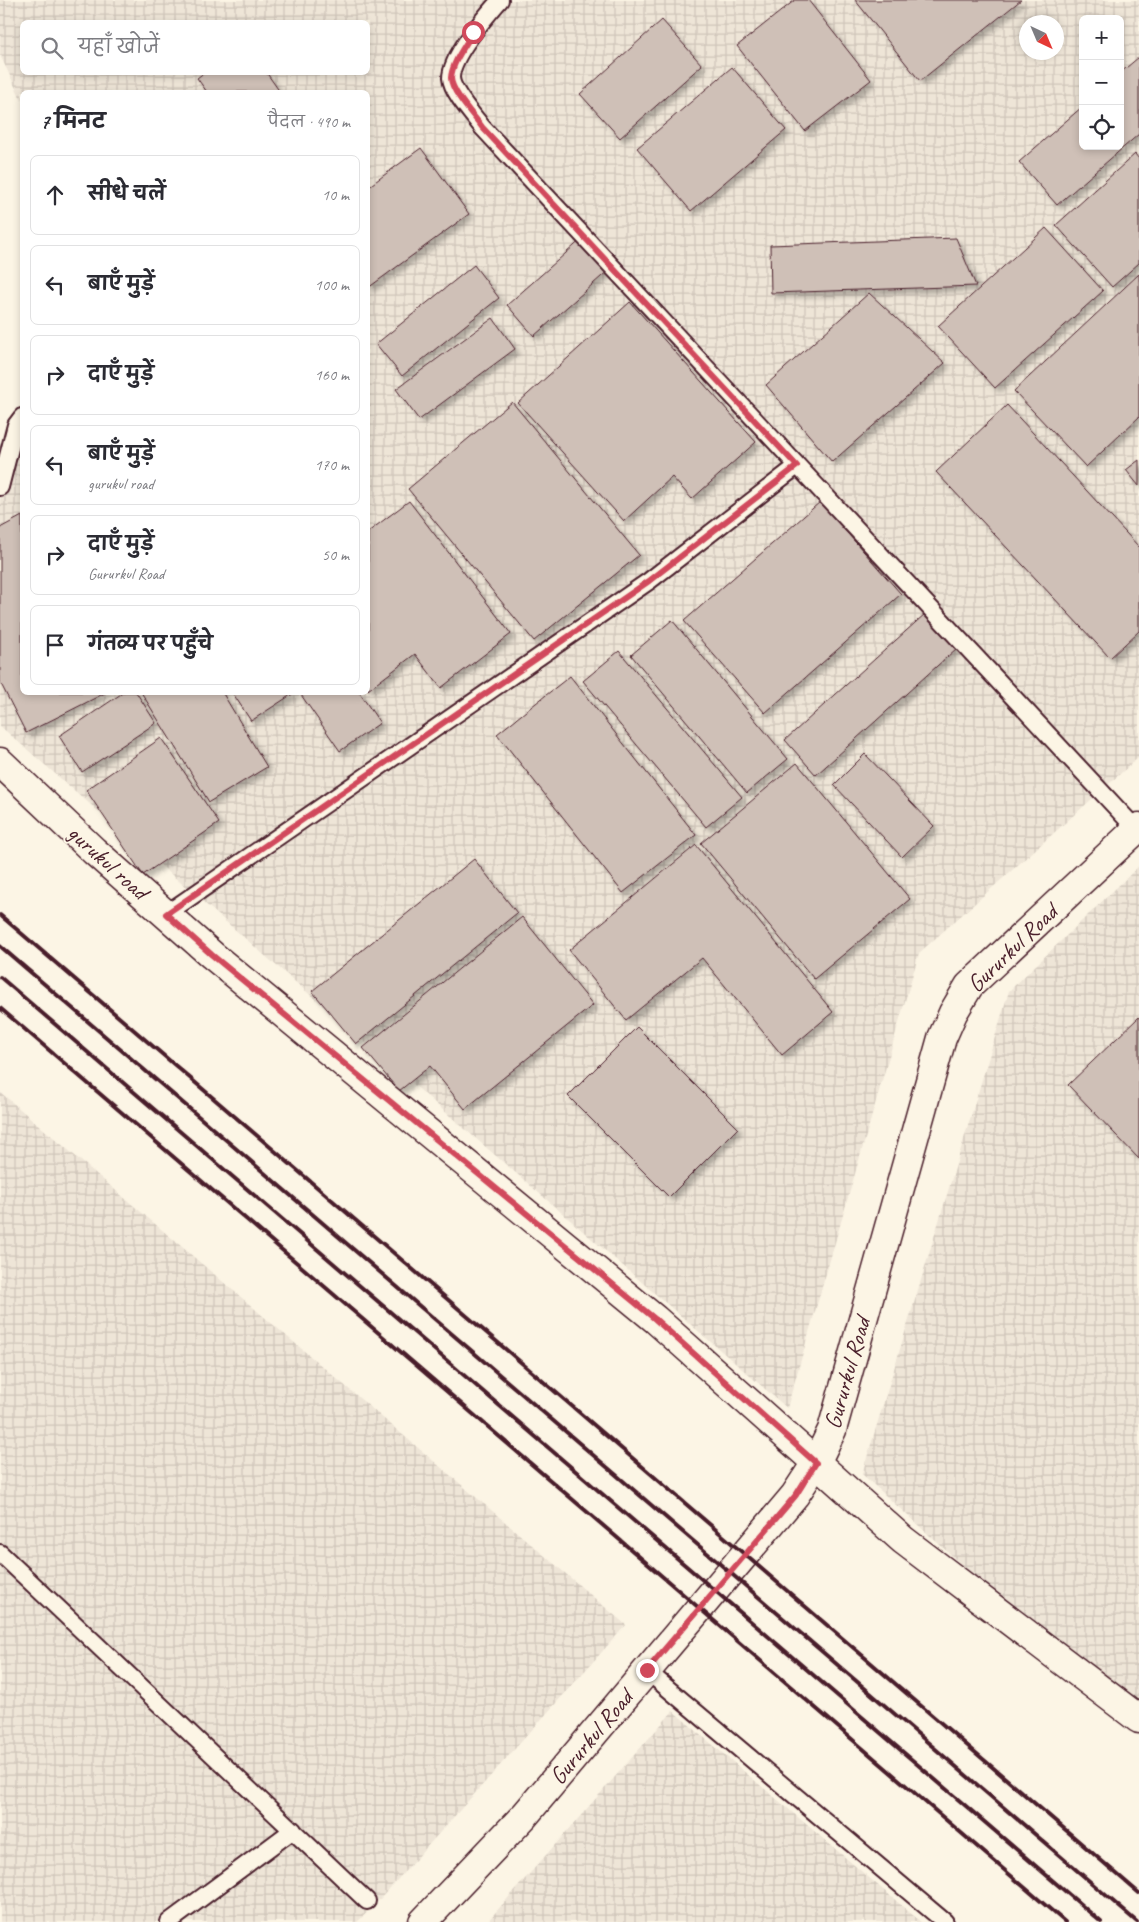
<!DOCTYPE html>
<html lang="hi">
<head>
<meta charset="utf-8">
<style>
  :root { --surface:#fff; --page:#f7f7f7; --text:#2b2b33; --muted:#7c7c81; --line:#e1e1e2 }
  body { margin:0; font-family:Caveat,"Playpen Sans Deva",sans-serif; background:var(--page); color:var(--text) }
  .controls { position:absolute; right:15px; top:15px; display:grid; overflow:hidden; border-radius:8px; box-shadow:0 2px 8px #0003 }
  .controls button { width:45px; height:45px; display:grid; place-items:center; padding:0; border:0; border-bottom:1px solid var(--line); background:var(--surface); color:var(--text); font:25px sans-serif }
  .compass { position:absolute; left:1019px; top:15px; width:45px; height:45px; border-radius:50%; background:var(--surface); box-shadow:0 2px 8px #0003; rotate:136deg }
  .stop { position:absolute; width:15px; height:15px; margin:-11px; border:4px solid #d1495b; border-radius:50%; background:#fff }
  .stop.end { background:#d1495b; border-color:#fff; box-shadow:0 1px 5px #0008 }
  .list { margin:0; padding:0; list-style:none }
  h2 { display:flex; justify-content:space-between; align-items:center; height:65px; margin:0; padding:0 20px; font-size:21px }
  h2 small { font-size:16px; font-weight:400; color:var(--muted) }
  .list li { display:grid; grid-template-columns:32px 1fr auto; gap:15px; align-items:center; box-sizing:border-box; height:80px; margin:0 10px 10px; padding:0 10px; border:1px solid var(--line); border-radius:8px }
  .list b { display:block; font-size:19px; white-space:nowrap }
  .list p { margin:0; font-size:16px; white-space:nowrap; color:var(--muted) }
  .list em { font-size:16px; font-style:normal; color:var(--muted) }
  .icon { flex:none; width:28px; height:28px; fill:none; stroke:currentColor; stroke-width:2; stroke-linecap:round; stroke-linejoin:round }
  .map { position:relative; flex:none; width:1139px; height:1922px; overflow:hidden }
  .search { position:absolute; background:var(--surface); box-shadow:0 2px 8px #0003; left:20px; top:20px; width:350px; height:55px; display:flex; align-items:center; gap:12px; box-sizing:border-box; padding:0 18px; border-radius:8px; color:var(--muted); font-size:19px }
  .panel { position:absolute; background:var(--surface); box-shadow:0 2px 8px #0003; left:20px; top:90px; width:350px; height:605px; border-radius:8px }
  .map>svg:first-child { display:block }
  .industrial { fill:url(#industrial-grid); fill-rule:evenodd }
  .building { fill:#cfc0b7; stroke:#4a1f2b; filter:url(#shadow) }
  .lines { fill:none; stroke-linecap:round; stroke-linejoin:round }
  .service-casing { stroke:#4a1f2b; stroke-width:20 }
  .minor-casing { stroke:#4a1f2b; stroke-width:31 }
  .tertiary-casing { stroke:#4a1f2b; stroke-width:31 }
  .service { stroke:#fcf5e5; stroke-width:16 }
  .minor { stroke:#fcf5e5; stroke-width:28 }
  .tertiary { stroke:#fcf5e5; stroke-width:28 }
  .rail { stroke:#4a1f2b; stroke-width:4 }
  .route { stroke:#d1495b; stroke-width:6 }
  .labels { text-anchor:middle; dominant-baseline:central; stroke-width:4; stroke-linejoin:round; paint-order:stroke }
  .street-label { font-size:24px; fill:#4a1f2b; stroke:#fcf5e5 }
</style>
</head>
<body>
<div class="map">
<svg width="1139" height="1922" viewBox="0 0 1139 1922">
  <defs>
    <pattern id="industrial-grid" width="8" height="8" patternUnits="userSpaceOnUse" patternTransform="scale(1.25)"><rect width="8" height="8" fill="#eee5d7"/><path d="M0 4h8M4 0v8" fill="none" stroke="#cec4b9"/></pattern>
    <filter id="shadow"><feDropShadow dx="4.5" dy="4.5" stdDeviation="2.5" flood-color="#0004"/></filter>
  </defs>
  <rect width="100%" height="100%" fill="#fcf5e5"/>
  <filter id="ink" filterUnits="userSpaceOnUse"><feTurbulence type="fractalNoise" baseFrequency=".02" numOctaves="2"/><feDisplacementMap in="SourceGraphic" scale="10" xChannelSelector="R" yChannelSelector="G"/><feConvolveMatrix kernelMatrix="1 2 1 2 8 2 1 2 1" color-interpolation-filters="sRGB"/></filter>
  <g filter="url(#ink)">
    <path class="industrial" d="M0,0H1139V757L919,953L787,1408L0,726V478L22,453V692H368V92H22V101L0,55ZM1083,19H1120V146H1083ZM22,22H368V72H22ZM1026,22H1056V52H1026Z
      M1139,866V1726L862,1474L1009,991Z
      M0,1092L626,1625L372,1908L357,1922H0Z
      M673,1711L921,1922H487Z"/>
    <path class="building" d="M795,0H808L871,80L805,131L737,46Z
      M855,0H1021L920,81Z
      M662,20L702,65L620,138L580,94Z
      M1139,57V134L1057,205L1019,162L1083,106V146H1120V73Z
      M732,67L786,130L691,211L637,148Z
      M205,72H266L280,92H207L197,78Z
      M421,148L469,214L368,288V187Z
      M1135,154L1139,159V263L1112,287L1056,225Z
      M1046,228L1103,291L995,388L938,326Z
      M583,238L610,269L534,336L507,305Z
      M956,238L976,286L771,293L770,245Z
      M474,265L499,298L402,376L376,344Z
      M1139,274V417L1086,467L1014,391Z
      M869,293L945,363L832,462L766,385Z
      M630,302L756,442L692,499L672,477L624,521L518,403Z
      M493,318L515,349L419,420L396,389Z
      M512,402L639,555L534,641L408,489Z
      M1007,405L1139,547V631L1110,658L936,472Z
      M1139,460V486L1126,470Z
      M409,501L511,634L441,688L415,654L368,690V532Z
      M820,502L901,594L765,713L684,621Z
      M22,516V692H107L26,733L0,682V528Z
      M926,613L957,648L816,775L785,740Z
      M672,620L788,759L747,793L631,655Z
      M619,651L742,797L706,827L583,681Z
      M570,676L696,835L623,893L497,734Z
      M124,692H136L156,723L82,772L59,736Z
      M141,692H222L267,767L209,802Z
      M232,692H293L294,693L251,721Z
      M299,692H359L380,723L340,751Z
      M161,738L219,823L143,875L86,790Z
      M865,754L934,826L902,857L834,785Z
      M797,763L910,899L814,979L701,843Z
      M696,845L833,1012L782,1055L702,958L626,1020L569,950Z
      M474,859L517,913L356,1044L312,991Z
      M522,917L593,1005L465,1109L430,1066L399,1091L363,1048Z
      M1139,1017V1159L1068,1085Z
      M637,1027L738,1128L669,1197L568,1096Z"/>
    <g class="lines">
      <defs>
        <path id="service" d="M500,0C486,16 451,56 451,78C452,92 474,116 482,127L1137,830
          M0,487L16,425L22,417
          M166,914L649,581L797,466
          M0,1553L367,1901
          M647,1671L945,1922
          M169,1922L293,1830"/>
        <path id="minor" d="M0,762L94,851L212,955L655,1319L903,1540L1139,1719"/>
        <path id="tertiary" d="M423,1922L525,1815L795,1495L816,1463L832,1430L942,1038L953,1013L969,986L1139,827"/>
      </defs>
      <use href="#service" class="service-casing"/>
      <use href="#minor" class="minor-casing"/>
      <use href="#tertiary" class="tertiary-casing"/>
      <use href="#service" class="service"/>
      <use href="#minor" class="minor"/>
      <use href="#tertiary" class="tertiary"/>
      <path class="rail" d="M0,915L1139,1893
        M0,946L1137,1922
        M0,977L1101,1922
        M0,1008L1065,1922"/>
    </g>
  </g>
  <g class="lines" filter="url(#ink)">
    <path class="route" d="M473,32C466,45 452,62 451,78C451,91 474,116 482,127L797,466L649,581L166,914L212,955L655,1319L816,1463L796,1495L647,1670"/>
  </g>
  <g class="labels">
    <g class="street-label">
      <text transform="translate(108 862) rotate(42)">gurukul road</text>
      <text transform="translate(1012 948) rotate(-44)">Gururkul Road</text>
      <text transform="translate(847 1373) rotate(-74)">Gururkul Road</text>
      <text transform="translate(591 1737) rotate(-50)">Gururkul Road</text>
    </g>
  </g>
</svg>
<div class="controls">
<button>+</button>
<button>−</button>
<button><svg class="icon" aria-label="locate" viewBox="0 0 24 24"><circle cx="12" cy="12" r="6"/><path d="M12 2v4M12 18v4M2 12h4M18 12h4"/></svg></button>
</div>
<svg class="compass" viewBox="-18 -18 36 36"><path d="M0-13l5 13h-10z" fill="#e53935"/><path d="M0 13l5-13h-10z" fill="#7c7c81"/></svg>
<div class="stop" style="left:473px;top:32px"></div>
<div class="stop end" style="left:647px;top:1670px"></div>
<div class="search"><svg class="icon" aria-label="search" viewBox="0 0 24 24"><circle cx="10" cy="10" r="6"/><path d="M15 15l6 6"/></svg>यहाँ खोजें</div>
<section class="panel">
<h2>7 मिनट<small>पैदल · 490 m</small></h2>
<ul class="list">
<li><svg class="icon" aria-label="ahead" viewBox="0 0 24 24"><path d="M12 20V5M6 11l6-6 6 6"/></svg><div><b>सीधे चलें</b></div><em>10 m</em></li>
<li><svg class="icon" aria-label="left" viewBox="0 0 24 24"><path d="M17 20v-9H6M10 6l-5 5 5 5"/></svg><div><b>बाएँ मुड़ें</b></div><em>100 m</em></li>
<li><svg class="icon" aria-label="right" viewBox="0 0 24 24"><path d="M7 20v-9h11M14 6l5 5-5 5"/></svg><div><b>दाएँ मुड़ें</b></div><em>160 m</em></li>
<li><svg class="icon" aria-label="left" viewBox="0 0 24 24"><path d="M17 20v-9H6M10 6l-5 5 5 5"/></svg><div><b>बाएँ मुड़ें</b><p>gurukul road</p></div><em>170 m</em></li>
<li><svg class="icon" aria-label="right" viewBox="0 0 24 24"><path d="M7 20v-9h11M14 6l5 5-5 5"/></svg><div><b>दाएँ मुड़ें</b><p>Gururkul Road</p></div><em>50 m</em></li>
<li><svg class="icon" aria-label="arrive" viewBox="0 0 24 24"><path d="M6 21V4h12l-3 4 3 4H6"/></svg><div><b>गंतव्य पर पहुँचे</b></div></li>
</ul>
</section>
</div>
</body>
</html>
